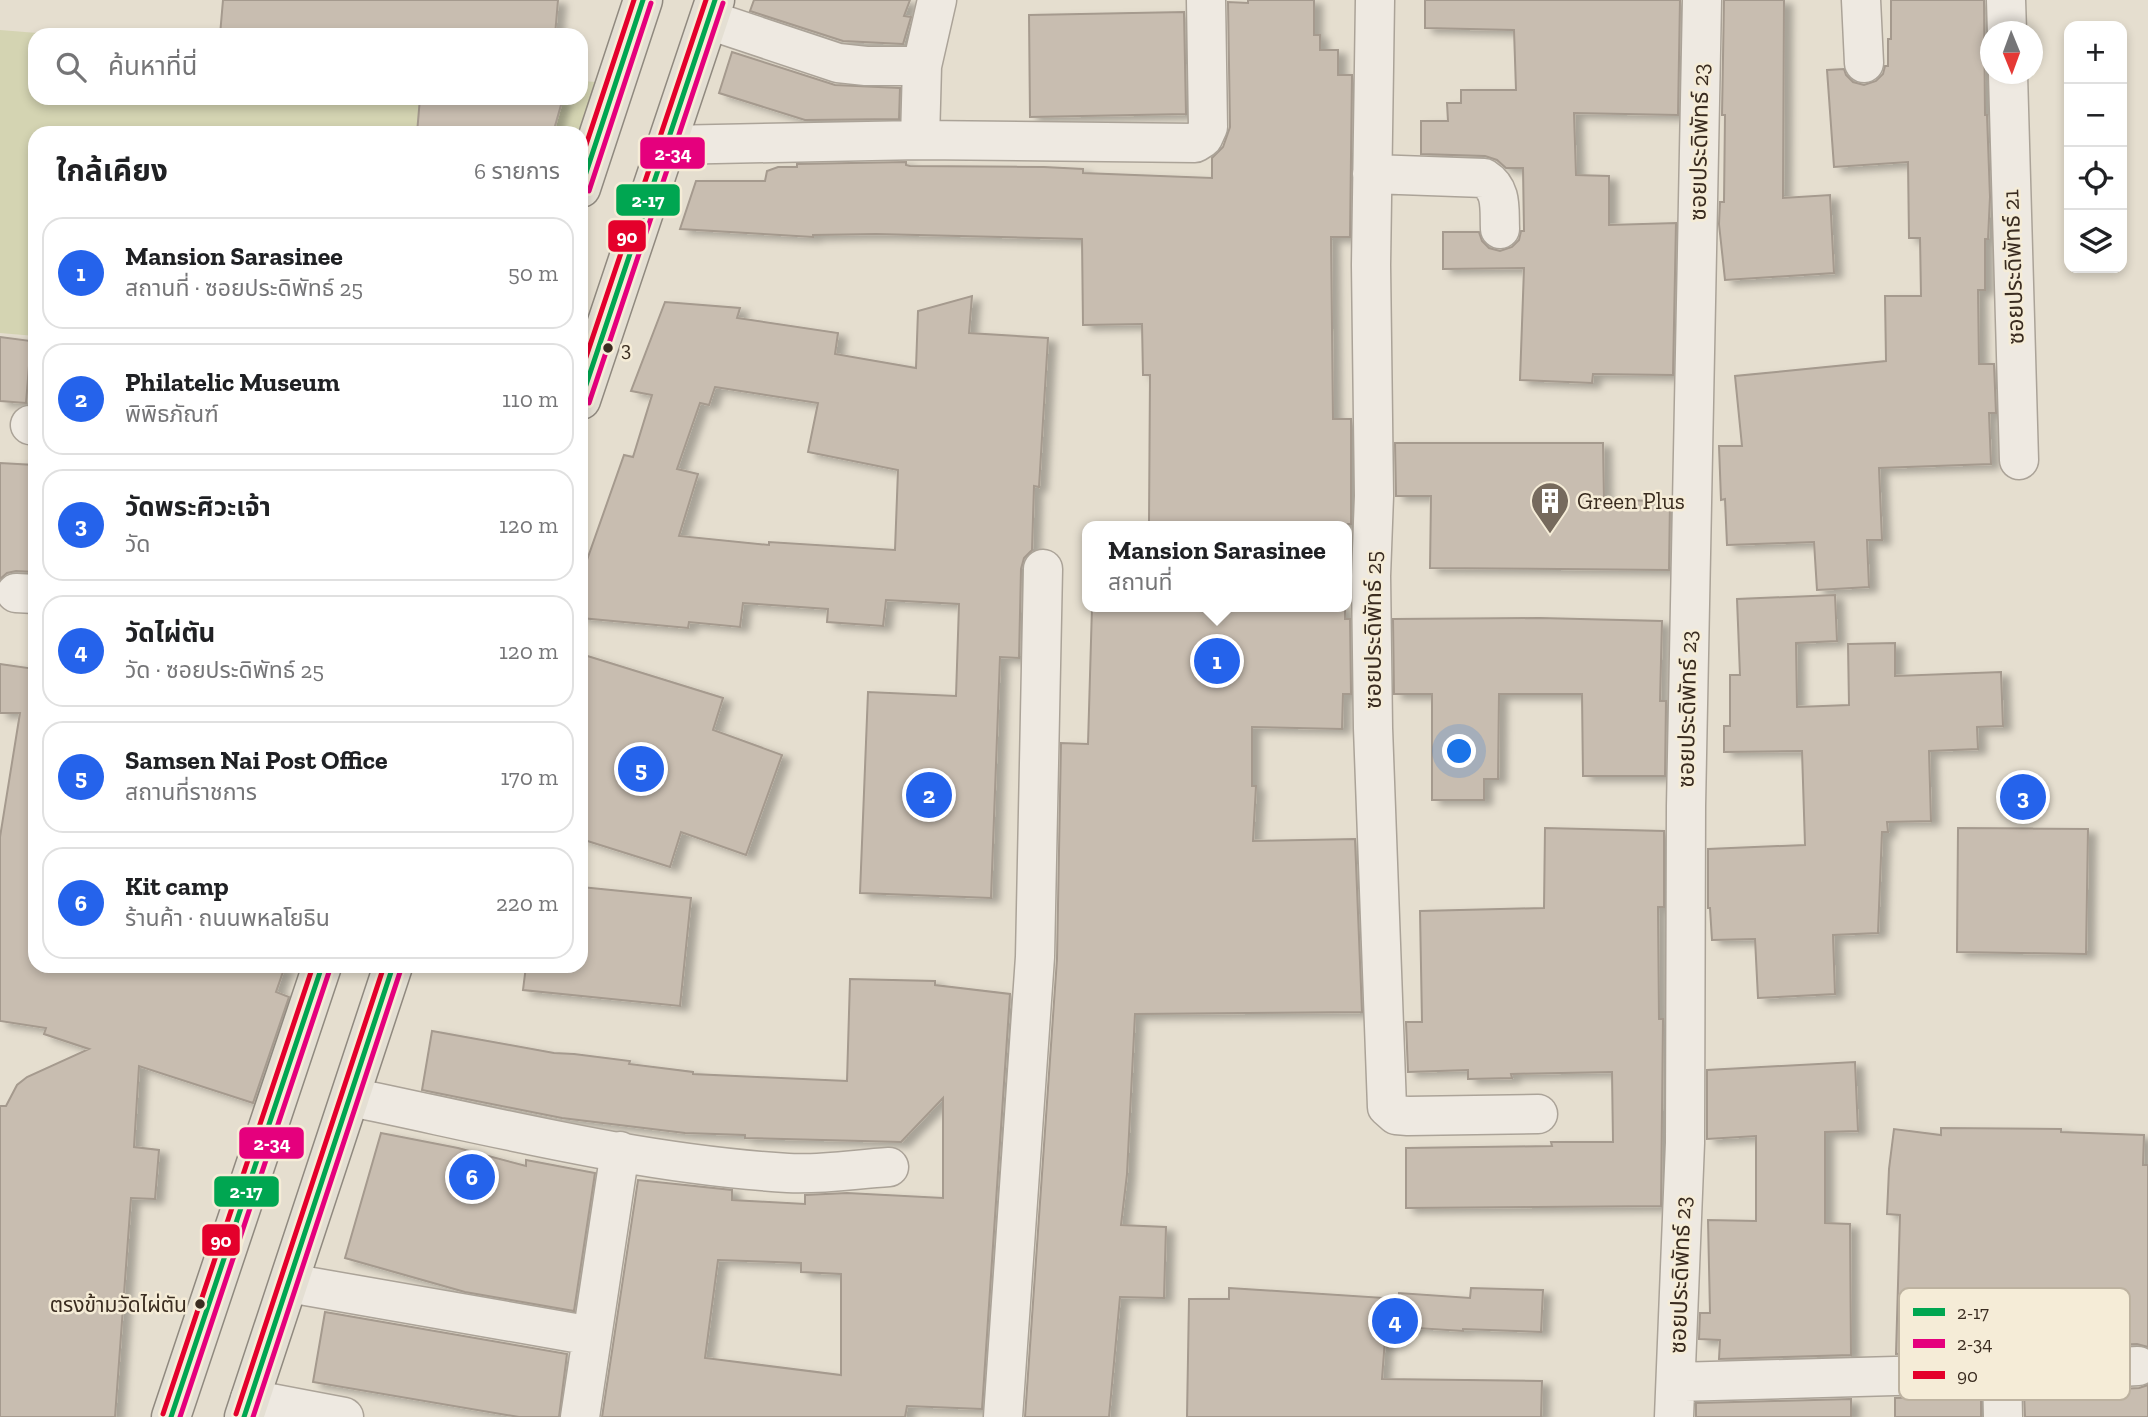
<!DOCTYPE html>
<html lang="th">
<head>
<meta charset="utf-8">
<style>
  :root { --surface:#fff; --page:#f2f2f2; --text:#202124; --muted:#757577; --line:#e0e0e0; --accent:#2563eb }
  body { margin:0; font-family:"Zilla Slab","Noto Sans Thai",serif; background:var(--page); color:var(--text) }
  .controls { position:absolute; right:21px; top:21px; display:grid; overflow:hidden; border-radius:14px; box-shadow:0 4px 10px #0003 }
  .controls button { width:63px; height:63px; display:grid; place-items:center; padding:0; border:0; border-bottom:2px solid var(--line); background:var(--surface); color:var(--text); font:35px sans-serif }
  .compass { position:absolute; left:1980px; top:21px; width:63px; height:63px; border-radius:50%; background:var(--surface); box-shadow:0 4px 10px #0003; rotate:179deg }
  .you { position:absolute; left:1460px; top:752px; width:24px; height:24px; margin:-18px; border:5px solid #fff; border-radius:50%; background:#1a73e8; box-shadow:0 0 0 10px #1a73e833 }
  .badge { display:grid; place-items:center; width:46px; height:46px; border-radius:50%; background:var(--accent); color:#fff; font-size:23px; font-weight:700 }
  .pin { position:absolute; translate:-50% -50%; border:4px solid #fff; box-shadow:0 2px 7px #0006 }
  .popup { position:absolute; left:1082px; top:521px; width:270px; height:91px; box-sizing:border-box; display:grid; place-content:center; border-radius:14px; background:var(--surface); filter:drop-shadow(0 2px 5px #0005); font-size:23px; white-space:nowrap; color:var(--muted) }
  .popup b { font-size:26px; color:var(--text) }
  .popup::after { content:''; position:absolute; left:50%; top:100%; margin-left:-14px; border:14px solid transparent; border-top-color:var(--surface) }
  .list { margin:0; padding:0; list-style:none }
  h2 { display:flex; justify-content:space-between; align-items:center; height:91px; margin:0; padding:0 28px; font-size:30px }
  h2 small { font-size:23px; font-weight:400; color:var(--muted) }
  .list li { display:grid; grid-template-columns:46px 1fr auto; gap:21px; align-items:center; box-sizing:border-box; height:112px; margin:0 14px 14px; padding:0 14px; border:2px solid var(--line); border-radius:21px }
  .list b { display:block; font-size:26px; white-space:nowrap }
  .list p { margin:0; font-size:23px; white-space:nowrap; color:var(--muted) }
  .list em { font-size:23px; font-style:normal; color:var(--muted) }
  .icon { flex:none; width:38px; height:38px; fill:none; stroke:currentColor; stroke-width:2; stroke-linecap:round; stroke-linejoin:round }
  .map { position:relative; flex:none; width:2148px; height:1417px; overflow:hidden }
  .search { position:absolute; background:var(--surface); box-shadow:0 4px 10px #0003; left:28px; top:28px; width:560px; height:77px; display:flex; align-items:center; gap:18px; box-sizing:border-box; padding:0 24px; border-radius:21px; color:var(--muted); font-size:26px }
  .panel { position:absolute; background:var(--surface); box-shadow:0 4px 10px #0003; left:28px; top:126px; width:560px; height:847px; border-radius:21px }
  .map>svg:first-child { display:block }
  .green { fill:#d4d4b2 }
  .building { fill:#c8bdb0; stroke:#a59a8e; stroke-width:2; fill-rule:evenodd; filter:url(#shadow) }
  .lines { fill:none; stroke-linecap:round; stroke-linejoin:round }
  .minor-casing { stroke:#aba398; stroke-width:41 }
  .major-casing { stroke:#90897f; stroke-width:41 }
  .minor { stroke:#eee9e1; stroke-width:38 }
  .major { stroke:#e4dfd3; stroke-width:38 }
  .bus-1-casing { stroke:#f5ecd7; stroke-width:10 }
  .bus-2-casing { stroke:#f5ecd7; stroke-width:10 }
  .bus-3-casing { stroke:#f5ecd7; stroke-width:10 }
  .bus-1 { stroke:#00a651; stroke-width:5 }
  .bus-2 { stroke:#e5007d; stroke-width:5 }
  .bus-3 { stroke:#e4002b; stroke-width:5 }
  .bus-dot { fill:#3a2c20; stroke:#f5ecd7; stroke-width:2.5 }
  .labels { text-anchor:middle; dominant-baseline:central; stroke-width:5; stroke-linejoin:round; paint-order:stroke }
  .bus-label { font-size:21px; fill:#3a2c20; stroke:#f5ecd7; text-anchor:start }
  .street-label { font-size:23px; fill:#3a2c20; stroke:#f5ecd7 }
  .poi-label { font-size:23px; fill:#3a2c20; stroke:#f5ecd7; text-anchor:start }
  .key { fill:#f5ecd7; stroke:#bdb2a0; stroke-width:2 }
  .key-label { font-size:19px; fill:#3a2c20 }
  .line-badge { stroke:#f5ecd7; stroke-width:2.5 }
  .badge-label { font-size:19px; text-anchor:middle; font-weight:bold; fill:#fff }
</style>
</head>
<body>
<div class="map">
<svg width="2148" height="1417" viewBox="0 0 2148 1417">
  <defs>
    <filter id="shadow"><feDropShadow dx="8" dy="4.5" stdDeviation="3.5" flood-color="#0004"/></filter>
  </defs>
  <rect width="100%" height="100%" fill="#e5decf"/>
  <path class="green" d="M0,30L62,35H35V98H581V81L596,82L579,133H35V336L0,333Z"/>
  <path class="building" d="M223,0H558L555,35H220Z
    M754,0H910L904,16L911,17L903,44L843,41L750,11Z
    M1248,0H1314V35H1320V50H1338V75H1352L1350,237H1331L1333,419H1351V524L1149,523L1150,375H1143L1142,324L1083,325L1082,239L876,234L813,235V237L680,229L696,181H765L767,171L778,167H797V164L906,162V165L910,166L1044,167L1083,169V173L1212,178V158L1223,147L1230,127L1228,2L1248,3Z
    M1425,0H1680L1678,115L1574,113L1576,175L1609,176V225L1676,223L1673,375L1593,374L1592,383L1520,380L1524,268L1443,269V232H1479L1482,241L1489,248L1500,251L1512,247L1519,240L1521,231H1524L1523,168H1506L1497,160L1485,156L1421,154V121H1448L1447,103H1461V90H1516L1514,30L1425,28Z
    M1724,0H1784L1783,198L1830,195L1834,273L1725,280L1719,224L1720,202H1724L1725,115H1722Z
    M1891,0H1984L1985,115H1987L1990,197L1988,239H1985V290H1978L1979,364H1994L1996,413H1989L1991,464L1879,468L1882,540H1867L1869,587L1817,590L1814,542L1727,545L1725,499L1721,500L1719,446H1742L1735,376L1886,361L1885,296H1921L1920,238H1909L1908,162L1834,167L1827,70L1844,69L1846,75L1853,82L1864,85L1876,81L1883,74L1885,66H1888V39H1891Z
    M1184,12L1186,114L1030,117L1029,15Z
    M732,52L835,85L900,88L899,119L805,120L719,93Z
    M420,98H563L553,133H417Z
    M972,296L969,333L1048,338L1039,487L1034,486L1032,550L1024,558L1021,569L1019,658L1000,657L991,898L860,893L868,692L956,696L959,604L886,600L883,626L827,622L828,609L743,603L740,627L689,622L688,628L581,618V577L624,455L633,457L652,395L631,391L665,302L740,308L737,318L838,333L835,354L916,368L918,311ZM715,387L818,403L808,452L898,470L895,550L769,542V545L679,536L698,474L677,469L700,403L709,405Z
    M0,337L31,341L26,403L0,401Z
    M1395,443H1603L1604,500L1670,501L1669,570L1430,568L1431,496H1396Z
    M0,463L35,465V572L16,571L7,573L0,579Z
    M1835,595L1837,641L1796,643L1797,707L1849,705L1848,644L1895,643V676L2001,672L2003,726L1977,727L1978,749L1929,751L1931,821L1887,822L1888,832H1882L1878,933L1833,935L1835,994L1758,998L1755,939L1712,940L1710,908H1708V849L1805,845L1802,751L1724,752V726H1730V675H1740L1737,599Z
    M1092,607H1345V619H1350L1351,694H1343L1342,729L1252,727V786H1256L1253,841L1355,839L1362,1012L1135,1014L1127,1174L1121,1225L1166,1227L1164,1298L1120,1297L1109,1417H1025L1057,959L1061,743L1088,744Z
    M1540,618L1662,621L1660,701H1666L1665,776H1583L1582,694H1499L1498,779H1484V800H1432V694H1394L1393,619Z
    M581,654L723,698L713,730L782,755L746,855L681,832L670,867L581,839Z
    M0,664L35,669V966H285L276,992L289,997L253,1103L139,1066L134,1147L159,1150L155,1199L131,1198L115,1417H0V1106H6L17,1085L27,1077L89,1049L44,1034L46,1028L0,1021V837L20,713H0Z
    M1545,828L1664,831V907H1658L1659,1019H1663L1661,1206L1406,1208V1148L1552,1146L1551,1142H1613L1612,1072L1511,1074L1512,1078L1468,1079V1070L1408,1072L1406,1022H1422L1420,911L1544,908Z
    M1958,828L2088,829L2086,954L1957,952Z
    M581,887L691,898L680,1006L523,990L526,966H581Z
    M850,979L935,981V985L1010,994L982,1409L907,1406L905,1417H602L638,1180L732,1190V1200L805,1204V1195L847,1193L943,1198V1098L901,1142L745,1138V1135L685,1133L562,1118L422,1090L432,1031L554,1053L574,1054L630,1061L629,1064L693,1072V1074L847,1081ZM718,1260L801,1263V1272L841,1274V1375L705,1358Z
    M1855,1062L1858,1131L1825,1132V1223L1850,1224L1851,1355L1719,1359L1720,1340L1699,1339L1700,1313H1710L1708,1220L1756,1221V1136L1707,1139V1070Z
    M1941,1128L2061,1129V1132L2144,1135L2143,1165H2148V1347L2137,1344L1896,1354L1900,1215L1887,1214L1889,1169L1894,1129L1941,1135Z
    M381,1133L458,1148L526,1166V1160L595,1173L574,1311L465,1292L345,1258Z
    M1229,1288L1399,1299V1293L1470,1298L1471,1288L1543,1290L1541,1332L1463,1329V1331L1386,1326L1382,1379L1542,1381L1541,1417H1187L1189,1299H1229Z
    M325,1312L567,1354L559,1417H519L313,1382Z
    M2148,1385V1417H2025L2024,1394L2139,1388Z
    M1981,1395V1417H1895V1398Z
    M1851,1399V1417H1696V1403Z"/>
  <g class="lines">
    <defs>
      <path id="minor" d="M1375,0L1371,265L1374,496L1371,576L1373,728L1387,1107L1396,1115L1408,1116L1538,1114
        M1861,0L1864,63
        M2006,0L2007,32
        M709,20L838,63L866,66H922
        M2008,74L2019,460
        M920,140L922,66L937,0
        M667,145L920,140L1195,143L1203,138L1208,127L1206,0
        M1372,174L1484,178C1503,190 1499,209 1500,229
        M30,425L35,426
        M16,593L35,594
        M351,1097C496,1127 640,1164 788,1173C821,1175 856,1169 889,1167
        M289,1283L592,1336
        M2002,1373L2003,1417
        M1676,1382L2002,1373L2138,1366
        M250,1399L344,1417
        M580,1417L620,1151
        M1003,1417L1035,957L1043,569
        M1674,1417L1685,1143L1686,806L1702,0"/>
      <path id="major" d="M581,188L643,0
        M581,400L715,0
        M171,1417L322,966
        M244,1417L393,966"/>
    </defs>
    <use href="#minor" class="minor-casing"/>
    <use href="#major" class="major-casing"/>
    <use href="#minor" class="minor"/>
    <use href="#major" class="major"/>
    <defs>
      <path id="bus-1" d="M581,188L643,0
        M581,400L715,0
        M171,1417L322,966
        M244,1417L393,966"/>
      <path id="bus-2" d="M589,191L651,3
        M589,403L723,3
        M180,1417L330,969
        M253,1417L401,969"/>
      <path id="bus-3" d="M581,160L634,0
        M581,372L706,0
        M163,1414L313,966
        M236,1414L384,966"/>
    </defs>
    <use href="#bus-1" class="bus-1-casing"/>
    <use href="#bus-2" class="bus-2-casing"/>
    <use href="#bus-3" class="bus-3-casing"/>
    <use href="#bus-1" class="bus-1"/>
    <use href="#bus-2" class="bus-2"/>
    <use href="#bus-3" class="bus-3"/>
  </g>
  <defs>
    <symbol id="building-pin" viewBox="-11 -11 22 30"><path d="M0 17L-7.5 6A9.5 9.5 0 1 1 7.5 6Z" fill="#766a5d" stroke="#f5ecd7"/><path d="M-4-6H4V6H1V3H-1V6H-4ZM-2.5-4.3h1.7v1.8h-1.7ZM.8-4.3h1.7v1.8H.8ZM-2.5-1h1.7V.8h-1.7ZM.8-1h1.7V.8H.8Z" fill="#fff"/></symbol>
  </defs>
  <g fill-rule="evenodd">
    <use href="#building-pin" x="1528" y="479" width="44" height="60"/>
  </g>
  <g class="bus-dot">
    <circle cx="608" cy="348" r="6"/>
    <circle cx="200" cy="1304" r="6"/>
  </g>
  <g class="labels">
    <g class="bus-label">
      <text x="621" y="348">3</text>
      <text x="187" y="1304" text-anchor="end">ตรงข้ามวัดไผ่ตัน</text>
    </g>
    <g class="street-label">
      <text transform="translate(1699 142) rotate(-89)">ซอยประดิพัทธ์ 23</text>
      <text transform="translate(2013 267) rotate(-92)">ซอยประดิพัทธ์ 21</text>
      <text transform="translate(1373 630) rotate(-90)">ซอยประดิพัทธ์ 25</text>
      <text transform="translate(1687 709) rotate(-89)">ซอยประดิพัทธ์ 23</text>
      <text transform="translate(1680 1275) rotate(-88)">ซอยประดิพัทธ์ 23</text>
    </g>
    <g class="poi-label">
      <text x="1577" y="501">Green Plus</text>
    </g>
  </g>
  <rect x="1899" y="1288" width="231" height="112" rx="10" class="key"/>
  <rect x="1913" y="1308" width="32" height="8" fill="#00a651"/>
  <rect x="1913" y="1339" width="32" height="9" fill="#e5007d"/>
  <rect x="1913" y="1371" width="32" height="8" fill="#e4002b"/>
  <g class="key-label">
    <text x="1957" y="1319">2-17</text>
    <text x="1957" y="1350">2-34</text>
    <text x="1957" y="1382">90</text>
  </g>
  <g class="line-badge">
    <rect x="639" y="136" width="67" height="34" rx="7" fill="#e5007d"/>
    <rect x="615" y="183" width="66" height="34" rx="7" fill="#00a651"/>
    <rect x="607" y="219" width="40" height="34" rx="7" fill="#e4002b"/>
    <rect x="238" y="1126" width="67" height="34" rx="7" fill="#e5007d"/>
    <rect x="213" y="1175" width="67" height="33" rx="7" fill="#00a651"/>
    <rect x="201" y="1223" width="40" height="34" rx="7" fill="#e4002b"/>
  </g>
  <g class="badge-label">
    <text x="673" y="160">2-34</text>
    <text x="648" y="207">2-17</text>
    <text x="627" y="243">90</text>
    <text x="272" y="1150">2-34</text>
    <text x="246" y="1198">2-17</text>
    <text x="221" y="1247">90</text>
  </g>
</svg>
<div class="controls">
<button>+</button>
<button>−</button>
<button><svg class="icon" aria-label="locate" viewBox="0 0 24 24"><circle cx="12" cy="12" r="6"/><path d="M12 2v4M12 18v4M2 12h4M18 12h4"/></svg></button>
<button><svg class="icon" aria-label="layers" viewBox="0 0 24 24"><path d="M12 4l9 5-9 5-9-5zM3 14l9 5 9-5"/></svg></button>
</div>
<svg class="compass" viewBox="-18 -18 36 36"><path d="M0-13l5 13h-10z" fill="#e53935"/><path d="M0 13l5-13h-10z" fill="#757577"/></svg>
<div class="you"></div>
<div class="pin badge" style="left:1217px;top:661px">1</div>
<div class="popup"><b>Mansion Sarasinee</b>สถานที่</div>
<div class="pin badge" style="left:929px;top:795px">2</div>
<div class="pin badge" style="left:2023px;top:797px">3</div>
<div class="pin badge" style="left:1395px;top:1321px">4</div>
<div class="pin badge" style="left:641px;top:769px">5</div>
<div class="pin badge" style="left:472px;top:1177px">6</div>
<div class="search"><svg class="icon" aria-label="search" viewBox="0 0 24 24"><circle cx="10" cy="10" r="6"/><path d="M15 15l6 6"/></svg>ค้นหาที่นี่</div>
<section class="panel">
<h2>ใกล้เคียง<small>6 รายการ</small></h2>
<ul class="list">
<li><span class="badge">1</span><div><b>Mansion Sarasinee</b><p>สถานที่ · ซอยประดิพัทธ์ 25</p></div><em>50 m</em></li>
<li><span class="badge">2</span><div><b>Philatelic Museum</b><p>พิพิธภัณฑ์</p></div><em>110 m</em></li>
<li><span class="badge">3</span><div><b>วัดพระศิวะเจ้า</b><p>วัด</p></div><em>120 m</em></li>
<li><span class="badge">4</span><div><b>วัดไผ่ตัน</b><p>วัด · ซอยประดิพัทธ์ 25</p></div><em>120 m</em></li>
<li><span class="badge">5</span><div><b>Samsen Nai Post Office</b><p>สถานที่ราชการ</p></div><em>170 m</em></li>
<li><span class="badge">6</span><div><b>Kit camp</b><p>ร้านค้า · ถนนพหลโยธิน</p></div><em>220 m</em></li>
</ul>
</section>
</div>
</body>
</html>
